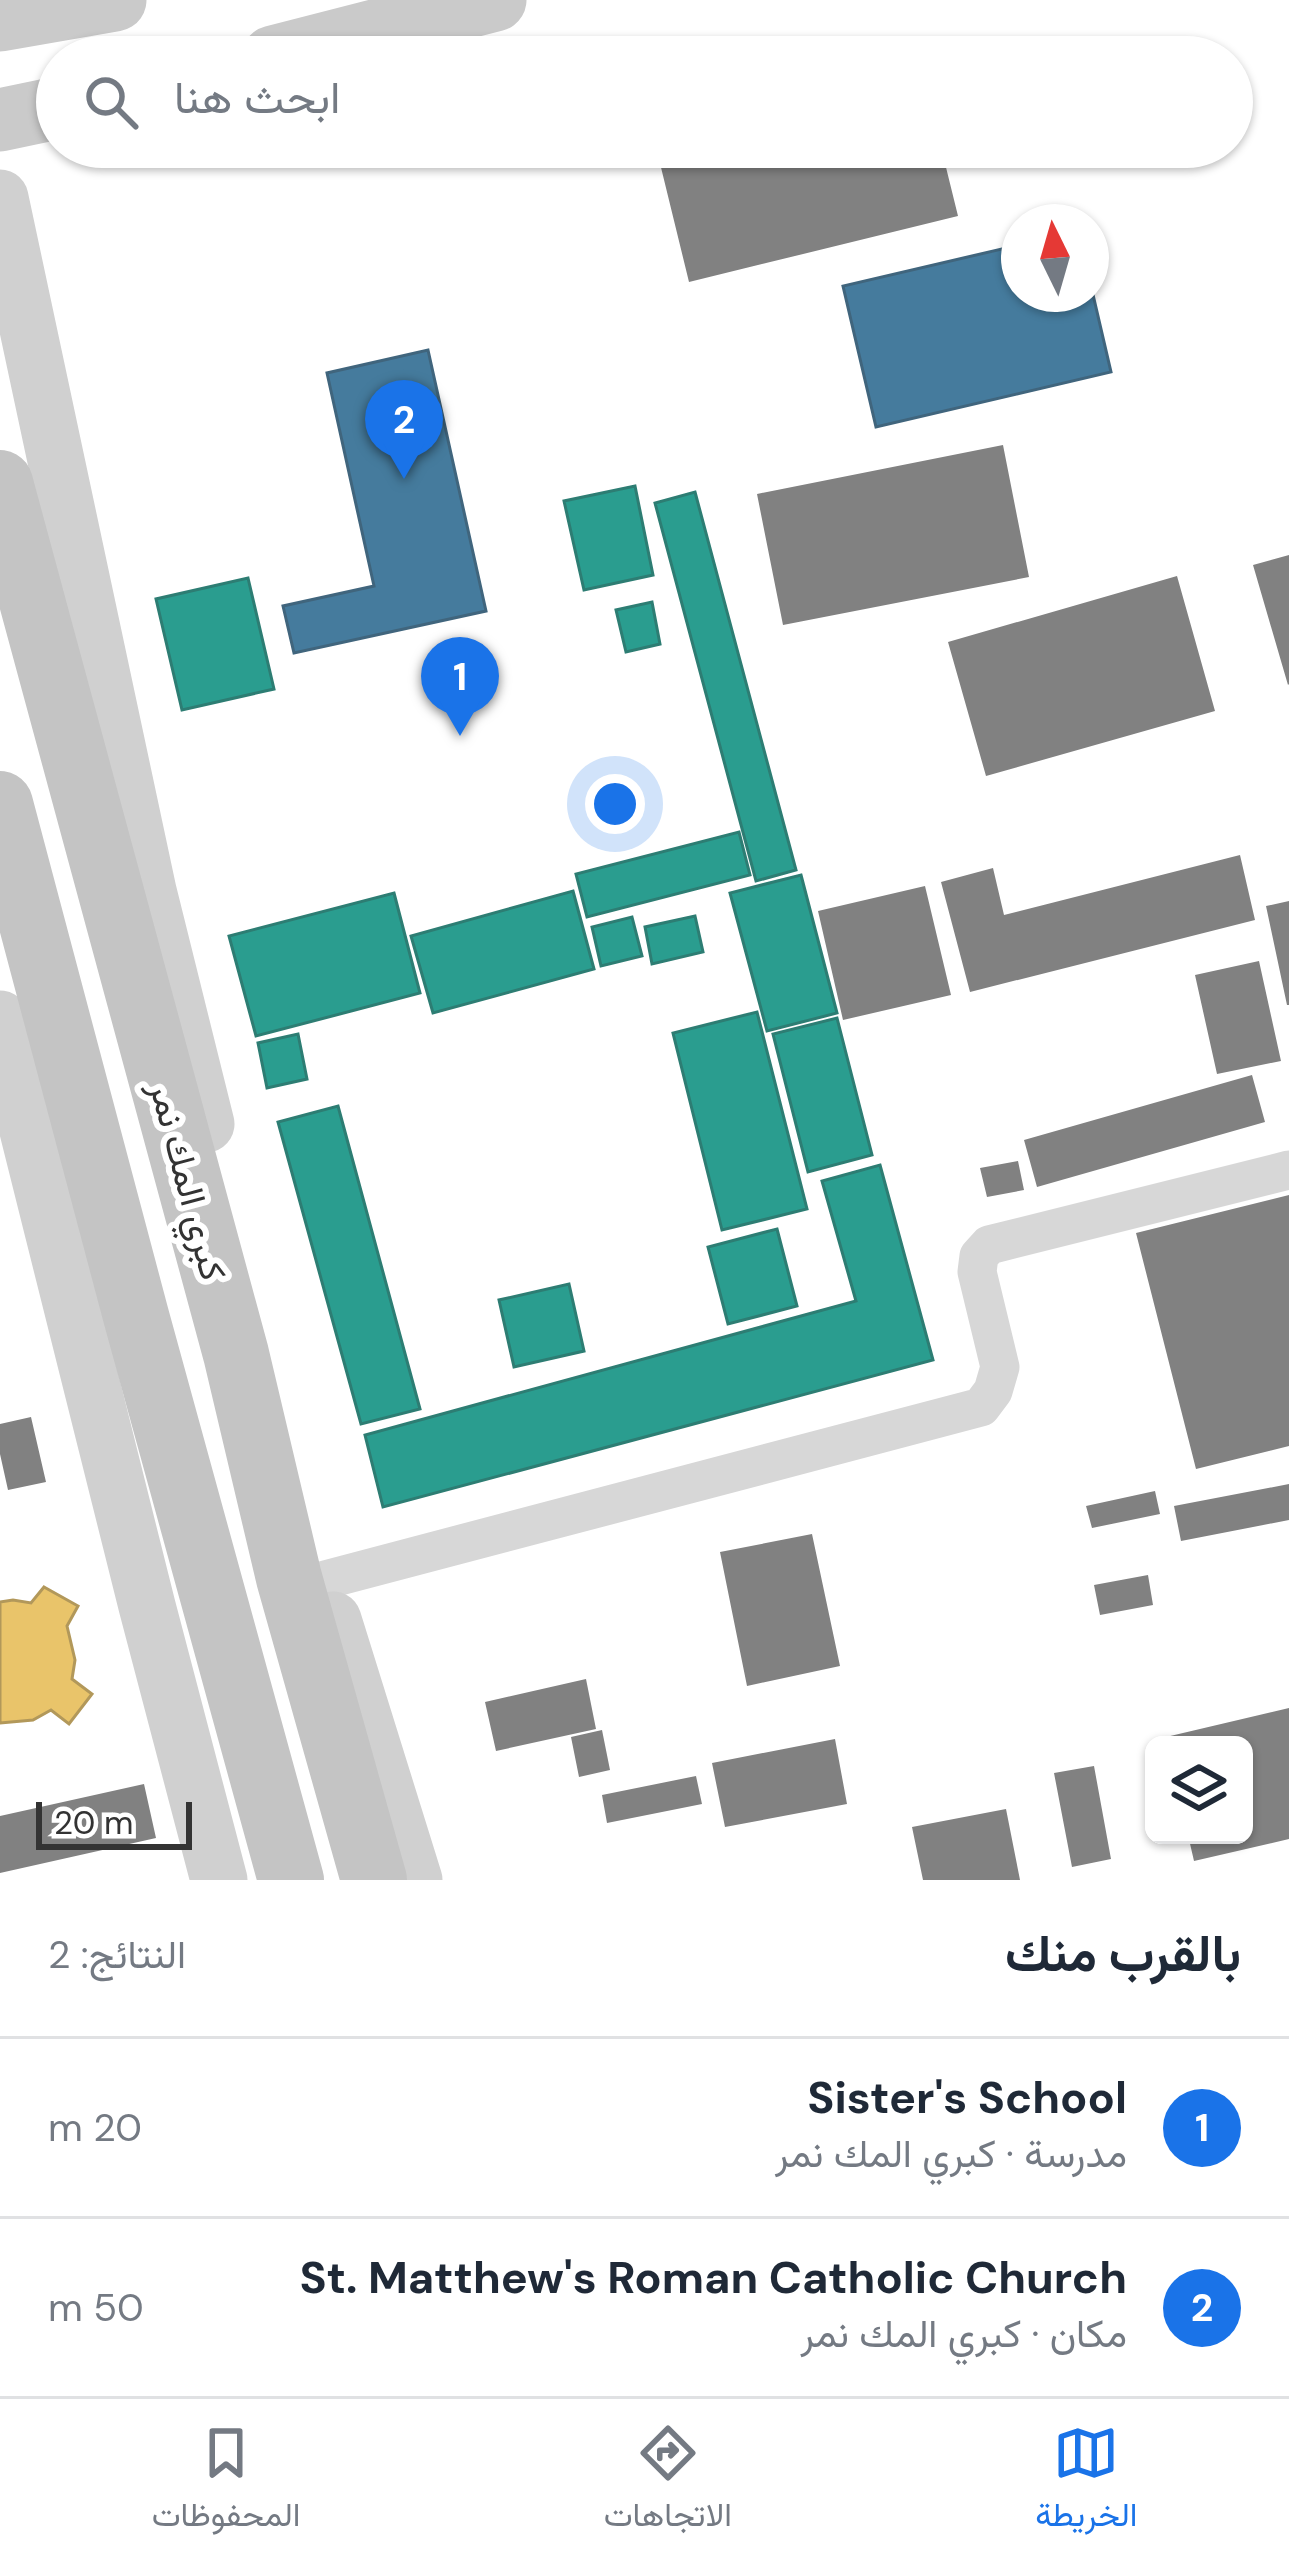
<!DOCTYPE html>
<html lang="ar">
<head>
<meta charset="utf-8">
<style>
  :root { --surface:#fff; --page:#f6f6f7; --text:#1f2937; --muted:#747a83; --line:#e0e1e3; --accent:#1a73e8 }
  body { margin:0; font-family:"DM Sans",Vazirmatn,sans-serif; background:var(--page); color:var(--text); direction:rtl }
  .controls { position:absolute; right:36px; bottom:36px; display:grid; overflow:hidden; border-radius:18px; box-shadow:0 3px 9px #0004 }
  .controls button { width:108px; height:108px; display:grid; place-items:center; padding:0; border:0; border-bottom:3px solid var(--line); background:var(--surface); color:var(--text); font:60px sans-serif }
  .compass { position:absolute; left:1001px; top:204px; width:108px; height:108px; border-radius:50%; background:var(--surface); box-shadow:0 3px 9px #0004; rotate:355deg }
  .scale { position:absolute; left:36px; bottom:30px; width:156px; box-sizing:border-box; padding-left:12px; border:6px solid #333; border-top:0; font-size:33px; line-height:42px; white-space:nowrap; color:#333; -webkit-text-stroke:9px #fff; paint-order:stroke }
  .you { position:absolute; left:615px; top:804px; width:42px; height:42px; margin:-30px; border:9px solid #fff; border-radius:50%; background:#1a73e8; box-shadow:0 0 0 18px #1a73e833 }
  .badge { display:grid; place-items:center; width:78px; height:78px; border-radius:50%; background:var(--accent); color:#fff; font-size:39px; font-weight:700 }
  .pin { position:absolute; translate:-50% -99px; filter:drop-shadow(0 3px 6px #0008) }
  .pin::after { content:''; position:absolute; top:63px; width:42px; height:36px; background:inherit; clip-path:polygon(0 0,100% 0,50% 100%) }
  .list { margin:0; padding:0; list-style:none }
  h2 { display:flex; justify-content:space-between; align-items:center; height:156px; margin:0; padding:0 48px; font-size:51px }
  h2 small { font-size:39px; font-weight:400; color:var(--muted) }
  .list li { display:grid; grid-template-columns:78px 1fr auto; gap:36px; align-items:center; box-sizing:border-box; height:180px; padding:0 48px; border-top:3px solid var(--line) }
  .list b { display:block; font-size:45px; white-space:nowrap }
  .list p { margin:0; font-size:39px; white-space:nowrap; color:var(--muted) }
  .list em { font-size:39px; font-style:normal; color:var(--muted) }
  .icon { flex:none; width:66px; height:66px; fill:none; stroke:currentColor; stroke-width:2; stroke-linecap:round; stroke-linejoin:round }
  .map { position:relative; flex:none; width:1289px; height:1880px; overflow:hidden; direction:ltr }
  .search { position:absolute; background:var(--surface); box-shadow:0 3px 9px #0004; left:36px; right:36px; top:36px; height:132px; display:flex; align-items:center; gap:30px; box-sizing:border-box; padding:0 42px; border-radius:66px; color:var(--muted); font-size:45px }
  .sheet { height:516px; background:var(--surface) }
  nav { display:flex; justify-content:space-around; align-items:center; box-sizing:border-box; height:168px; border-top:3px solid var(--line); background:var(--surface); font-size:33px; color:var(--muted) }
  nav a { display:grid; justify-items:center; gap:6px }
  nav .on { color:var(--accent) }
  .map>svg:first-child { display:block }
  .homes { fill:#e9c46a; stroke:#b2985a; stroke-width:3 }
  .schools { fill:#2a9d8f; stroke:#2d7d73; stroke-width:3 }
  .public { fill:#457b9d; stroke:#40657d; stroke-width:3 }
  .building { fill:#818181 }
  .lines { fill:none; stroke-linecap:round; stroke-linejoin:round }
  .street { stroke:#d7d7d7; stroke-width:39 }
  .secondary { stroke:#d0d0d0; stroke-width:57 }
  .primary { stroke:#cacaca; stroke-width:63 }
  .highway { stroke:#c4c4c4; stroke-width:66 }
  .labels { text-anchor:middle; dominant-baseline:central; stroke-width:12; stroke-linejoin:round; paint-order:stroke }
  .street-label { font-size:36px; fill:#333; stroke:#fff }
</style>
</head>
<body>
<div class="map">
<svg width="1289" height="1880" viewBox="0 0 1289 1880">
  <rect width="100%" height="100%" fill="#fff"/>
  <path class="homes" d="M44,1587L78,1606L67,1626L75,1660L72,1679L92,1694L69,1724L51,1710L33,1720L0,1723V1602L13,1600L31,1603Z"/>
  <path class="schools" d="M635,486L653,575L584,590L564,501Z
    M695,492L796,870L756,881L655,503Z
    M248,578L274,689L182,710L156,599Z
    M652,602L660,644L626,652L616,610Z
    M739,832L750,875L587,917L576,874Z
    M801,875L837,1013L767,1031L730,893Z
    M573,891L594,969L433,1013L411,936Z
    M394,893L420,993L256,1036L229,936Z
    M695,916L703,952L652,964L645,927Z
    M632,917L642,956L601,966L592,927Z
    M757,1012L807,1209L722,1230L673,1033Z
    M837,1018L872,1155L808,1172L773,1034Z
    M298,1034L307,1079L267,1088L258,1043Z
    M338,1106L420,1409L361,1424L278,1122Z
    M880,1165L933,1360L383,1507L365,1435L856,1301L822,1181Z
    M777,1229L797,1306L728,1324L708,1247Z
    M569,1284L584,1351L514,1367L499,1300Z"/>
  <path class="public" d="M1019,245V294H1091V286L1111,372L876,427L843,286Z
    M428,350L486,611L294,653L283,606L374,586L327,373Z"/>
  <path class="building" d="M656,147H941L958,216L689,282Z
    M1003,445L1029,577L783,625L757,494Z
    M1289,555V684L1288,685L1253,565Z
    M1177,576L1215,711L986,776L948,642Z
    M1240,855L1255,920L970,992L941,882L993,868L1004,915Z
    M925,886L951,995L843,1020L818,911Z
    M1289,901V1005H1287L1266,906Z
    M1259,961L1281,1061L1217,1074L1195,975Z
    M1252,1075L1265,1122L1037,1187L1024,1140Z
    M1018,1161L1024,1190L987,1197L980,1168Z
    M1289,1195V1446L1196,1469L1136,1233Z
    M31,1417L46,1482L8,1490L0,1454V1424Z
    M1289,1484V1520L1181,1541L1174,1506Z
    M1155,1491L1160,1514L1092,1528L1086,1506Z
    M812,1534L840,1666L747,1686L720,1552Z
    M1148,1575L1153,1605L1100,1615L1094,1585Z
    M586,1679L596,1729L496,1751L485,1702Z
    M1289,1708V1839L1194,1861L1188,1835H1244V1745H1168L1166,1737Z
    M602,1730L610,1770L579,1777L571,1737Z
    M835,1739L847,1804L725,1827L712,1763Z
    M1094,1766L1111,1859L1072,1867L1054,1773Z
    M696,1776L702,1804L607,1823L602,1795Z
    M144,1784L156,1838L0,1873V1816Z
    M1006,1809L1020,1880H923L912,1827Z"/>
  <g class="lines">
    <path class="street" d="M321,1581L981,1407L993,1391L1000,1367L977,1272L979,1256L989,1245L1289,1170"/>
    <path class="secondary" d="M0,198L148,891L206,1124
      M0,1019L147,1606L219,1880
      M333,1620L414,1880"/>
    <path class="primary" d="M0,20L115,0
      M273,57L495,0
      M0,120L57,108"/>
    <path class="highway" d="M0,483L236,1354L289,1578L374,1880
      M0,804L136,1316L291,1880"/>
  </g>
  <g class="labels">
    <g class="street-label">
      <text transform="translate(188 1181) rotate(75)">كبري المك نمر</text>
    </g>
  </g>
</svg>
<div class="controls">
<button><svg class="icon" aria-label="layers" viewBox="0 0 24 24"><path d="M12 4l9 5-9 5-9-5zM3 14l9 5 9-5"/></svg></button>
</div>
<svg class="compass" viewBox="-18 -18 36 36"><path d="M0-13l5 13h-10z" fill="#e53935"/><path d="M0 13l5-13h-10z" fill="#747a83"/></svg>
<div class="scale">20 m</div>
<div class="you"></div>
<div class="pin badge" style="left:460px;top:736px">1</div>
<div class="pin badge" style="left:404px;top:479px">2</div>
<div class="search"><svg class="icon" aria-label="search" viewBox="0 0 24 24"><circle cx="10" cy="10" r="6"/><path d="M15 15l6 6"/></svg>ابحث هنا</div>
</div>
<section class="sheet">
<h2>بالقرب منك<small>النتائج: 2</small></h2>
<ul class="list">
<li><span class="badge">1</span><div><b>Sister's School</b><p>مدرسة · كبري المك نمر</p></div><em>20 m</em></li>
<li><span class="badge">2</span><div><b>St. Matthew's Roman Catholic Church</b><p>مكان · كبري المك نمر</p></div><em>50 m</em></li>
</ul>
</section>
<nav>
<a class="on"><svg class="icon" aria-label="map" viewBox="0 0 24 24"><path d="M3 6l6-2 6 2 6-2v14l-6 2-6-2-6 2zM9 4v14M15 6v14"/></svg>الخريطة</a>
<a><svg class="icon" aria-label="directions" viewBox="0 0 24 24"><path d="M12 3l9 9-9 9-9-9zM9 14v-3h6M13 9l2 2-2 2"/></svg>الاتجاهات</a>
<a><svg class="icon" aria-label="saved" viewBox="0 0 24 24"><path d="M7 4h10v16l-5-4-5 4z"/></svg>المحفوظات</a>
</nav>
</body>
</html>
